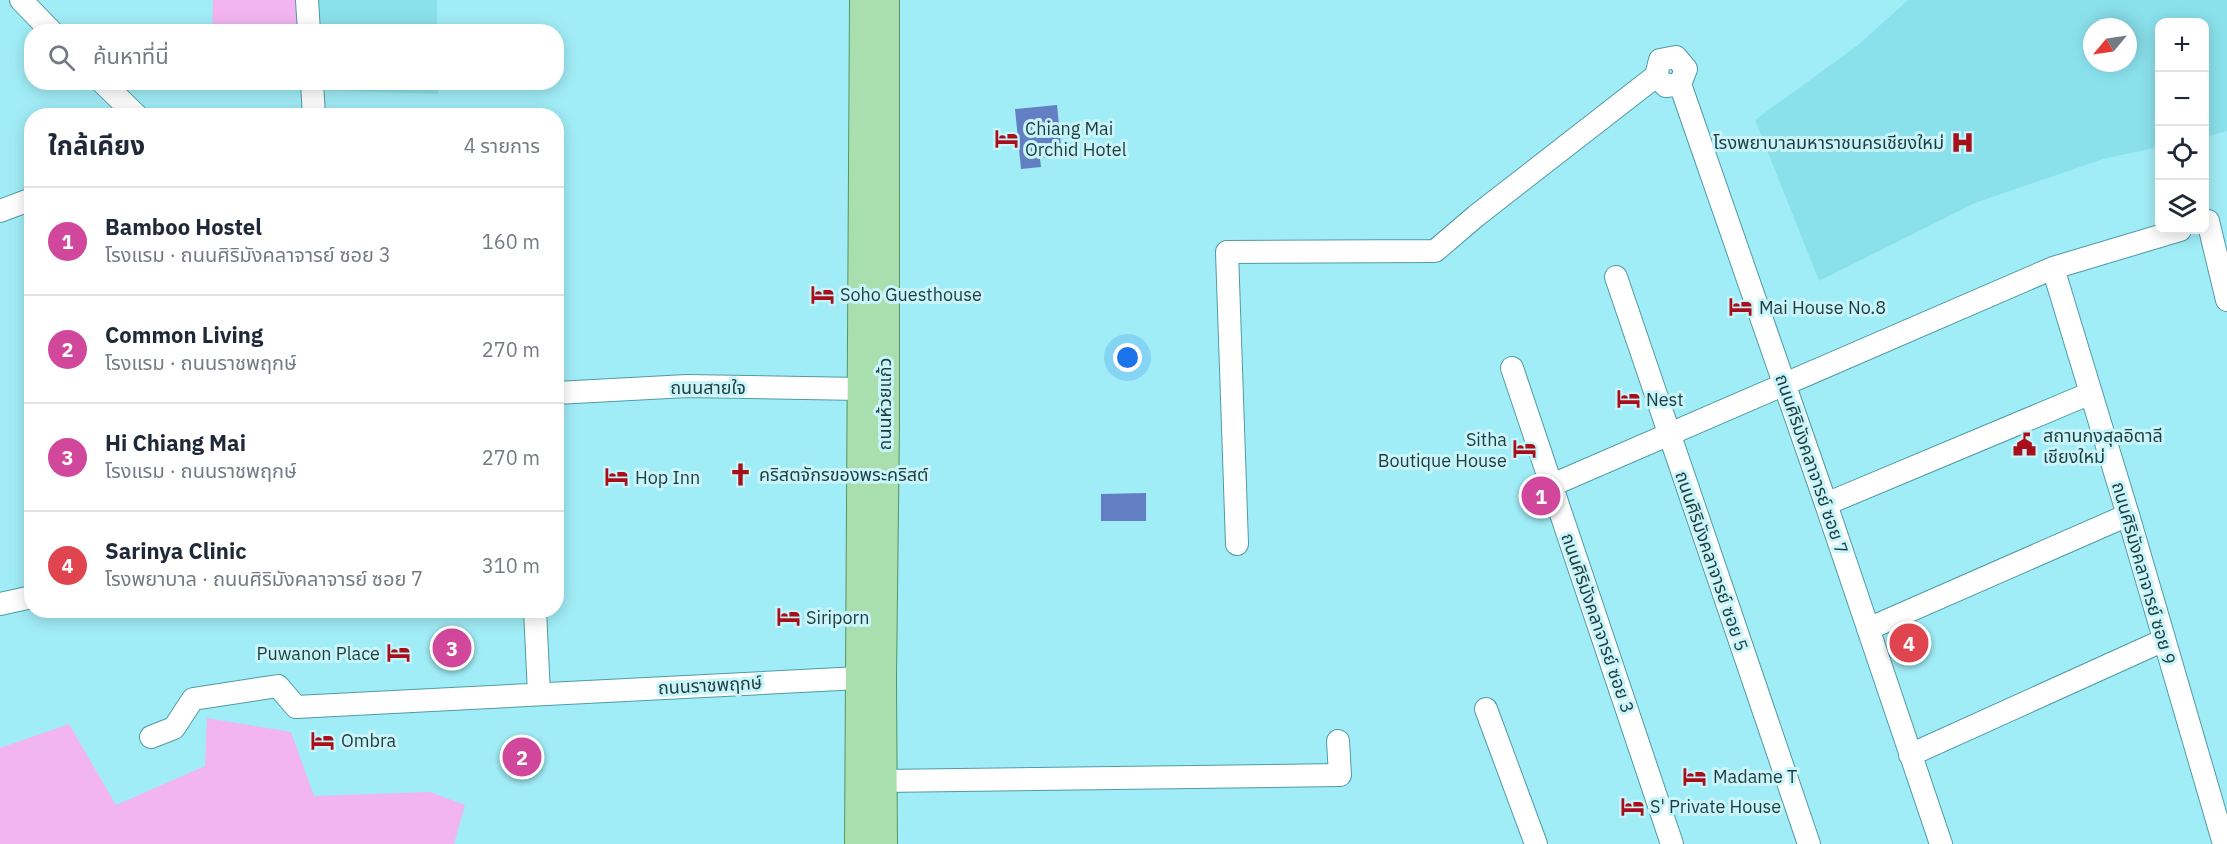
<!DOCTYPE html>
<html lang="th">
<head>
<meta charset="utf-8">
<style>
  :root { --surface:#fff; --page:#f2f2f3; --text:#1f2937; --muted:#747a83; --line:#e0e1e3; --accent:#0f766e }
  body { margin:0; font-family:"IBM Plex Sans","Noto Sans Thai",sans-serif; background:var(--page); color:var(--text) }
  .controls { position:absolute; right:18px; top:18px; display:grid; overflow:hidden; border-radius:12px; box-shadow:0 3px 15px #0003 }
  .controls button { width:54px; height:54px; display:grid; place-items:center; padding:0; border:0; border-bottom:2px solid var(--line); background:var(--surface); color:var(--text); font:30px sans-serif }
  .compass { position:absolute; left:2083px; top:18px; width:54px; height:54px; border-radius:50%; background:var(--surface); box-shadow:0 3px 15px #0003; rotate:241deg }
  .you { position:absolute; left:1128px; top:358px; width:21px; height:21px; margin:-15px; border:4px solid #fff; border-radius:50%; background:#1a73e8; box-shadow:0 0 0 9px #1a73e833 }
  .badge { display:grid; place-items:center; width:39px; height:39px; border-radius:50%; background:var(--accent); color:#fff; font-size:20px; font-weight:700 }
  .pin { position:absolute; translate:-50% -50%; border:3px solid #fff; box-shadow:0 2px 6px #0006 }
  .list { margin:0; padding:0; list-style:none }
  h2 { display:flex; justify-content:space-between; align-items:center; height:78px; margin:0; padding:0 24px; font-size:26px }
  h2 small { font-size:20px; font-weight:400; color:var(--muted) }
  .list li { display:grid; grid-template-columns:39px 1fr auto; gap:18px; align-items:center; box-sizing:border-box; height:108px; padding:0 24px; border-top:2px solid var(--line) }
  .list b { display:block; font-size:22px; white-space:nowrap }
  .list p { margin:0; font-size:20px; white-space:nowrap; color:var(--muted) }
  .list em { font-size:20px; font-style:normal; color:var(--muted) }
  .icon { flex:none; width:33px; height:33px; fill:none; stroke:currentColor; stroke-width:2; stroke-linecap:round; stroke-linejoin:round }
  .map { position:relative; flex:none; width:2227px; height:844px; overflow:hidden }
  .search { position:absolute; background:var(--surface); box-shadow:0 3px 15px #0003; left:24px; top:24px; width:540px; height:66px; display:flex; align-items:center; gap:15px; box-sizing:border-box; padding:0 21px; border-radius:24px; color:var(--muted); font-size:22px }
  .panel { position:absolute; background:var(--surface); box-shadow:0 3px 15px #0003; left:24px; top:108px; width:540px; height:510px; border-radius:24px }
  .map>svg:first-child { display:block }
  .built { fill:#8ae1ec; fill-rule:evenodd }
  .green { fill:#f2b5f2 }
  .water { fill:#637fc4 }
  .lines { fill:none; stroke-linecap:round; stroke-linejoin:round }
  .minor-casing { stroke:#509ba4; stroke-width:24 }
  .major-casing { stroke:#539764; stroke-width:30 }
  .minor { stroke:#fff; stroke-width:22 }
  .major { stroke:#a9deae; stroke-width:28 }
  .labels { text-anchor:middle; dominant-baseline:central; stroke-width:6; stroke-linejoin:round; paint-order:stroke }
  .poi-label { font-size:18px; fill:#1d3c40; stroke:#c9f5fa; text-anchor:start }
  .street-label { font-size:18px; fill:#1d3c40; stroke:#c9f5fa }
</style>
</head>
<body>
<div class="map">
<svg width="2227" height="844" viewBox="0 0 2227 844">
  <rect width="100%" height="100%" fill="#a1edf7"/>
  <path class="built" d="M307,0H437V31H309Z
    M1908,0H2227V131L2205,137L2204,22H2160L2159,147L2103,159L1975,203L1819,281L1755,120L1858,45ZM2092,27H2128V63H2092Z
    M313,83H438V94L314,90Z"/>
  <path class="green" d="M213,0H298L300,31L212,32Z
    M207,718L291,732L314,796L430,792L465,805L454,844H0V748L69,724L116,805L205,766Z"/>
  <path class="water" d="M1057,105L1062,156L1040,158L1041,167L1021,169L1015,109Z
    M1146,493V521H1101V494Z"/>
  <g class="lines">
    <defs>
      <path id="minor" d="M21,0L52,32
        M307,0L309,32
        M1676,57L1686,69L1680,84L1666,86L1656,76L1660,60Z
        M102,82L137,116
        M312,82L314,116
        M1680,84L1826,504L1941,844
        M0,211L32,199
        M2208,221L2227,300
        M2053,268L2128,515L2224,844
        M1616,277L1809,844
        M1512,368L1672,844
        M556,393L687,386L860,389
        M1552,485L2053,268L2180,230
        M1826,504L2091,393
        M1237,544L1227,252L1435,251L1476,216L1656,76
        M0,604L32,597
        M535,610L539,694
        M1868,629L2128,515
        M1486,709L1536,844
        M151,737L174,728L193,699L278,686L296,707L859,678
        M1910,755L2164,640
        M882,781L1340,775L1338,741"/>
      <path id="major" d="M859,844L864,0
        M883,844L882,678L885,424V0"/>
    </defs>
    <use href="#minor" class="minor-casing"/>
    <use href="#major" class="major-casing"/>
    <use href="#minor" class="minor"/>
    <use href="#major" class="major"/>
  </g>
  <defs>
    <symbol id="hotel-bare" viewBox="-9 -9 18 18"><path d="M-6-4.5h1.5V1H6V5H4.5V3h-9V5H-6ZM-4 0a1.8 1.8 0 1 1 3.6 0ZM.5 0V-2.5h3Q6-2.5 6 0Z" fill="#a7101a" stroke="#c9f5fa" stroke-width="2.5" paint-order="stroke"/></symbol>
    <symbol id="hospital-bare" viewBox="-9 -9 18 18"><path d="M-5-5h3v3.5h4V-5h3V5h-3V1.5h-4V5h-3Z" fill="#a7101a" stroke="#c9f5fa" stroke-width="2.5" paint-order="stroke"/></symbol>
    <symbol id="civic-bare" viewBox="-9 -9 18 18"><path d="M-.6-6.5H3V-4.5H.6V-3L4-1V1h2V6H-6V1h2V-1L-.6-3ZM-1.2 2.5V6h2.4V2.5Z" fill="#a7101a" stroke="#c9f5fa" stroke-width="2.5" paint-order="stroke"/></symbol>
    <symbol id="church-bare" viewBox="-9 -9 18 18"><path d="M-1.2-6h2.4v3.5h3.3v2.4h-3.3V6h-2.4V-.1h-3.3v-2.4h3.3Z" fill="#a7101a" stroke="#c9f5fa" stroke-width="2.5" paint-order="stroke"/></symbol>
  </defs>
  <g fill-rule="evenodd">
    <use href="#hotel-bare" x="990" y="122" width="33" height="33"/>
    <use href="#hospital-bare" x="1946" y="126" width="33" height="33"/>
    <use href="#hotel-bare" x="806" y="278" width="33" height="33"/>
    <use href="#hotel-bare" x="1724" y="290" width="33" height="33"/>
    <use href="#hotel-bare" x="1612" y="382" width="33" height="33"/>
    <use href="#civic-bare" x="2008" y="428" width="33" height="33"/>
    <use href="#hotel-bare" x="1508" y="432" width="33" height="33"/>
    <use href="#church-bare" x="724" y="458" width="33" height="33"/>
    <use href="#hotel-bare" x="600" y="460" width="33" height="33"/>
    <use href="#hotel-bare" x="772" y="600" width="33" height="33"/>
    <use href="#hotel-bare" x="382" y="636" width="33" height="33"/>
    <use href="#hotel-bare" x="306" y="724" width="33" height="33"/>
    <use href="#hotel-bare" x="1678" y="760" width="33" height="33"/>
    <use href="#hotel-bare" x="1616" y="790" width="33" height="33"/>
  </g>
  <g class="labels">
    <g class="poi-label">
      <text x="1025" y="128">Chiang Mai<tspan x="1025" dy="21">Orchid Hotel</tspan></text>
      <text x="1944" y="142" text-anchor="end">โรงพยาบาลมหาราชนครเชียงใหม่</text>
      <text x="840" y="294">Soho Guesthouse</text>
      <text x="1759" y="307">Mai House No.8</text>
      <text x="1646" y="399">Nest</text>
      <text x="2043" y="435">สถานกงสุลอิตาลี<tspan x="2043" dy="21">เชียงใหม่</tspan></text>
      <text x="1507" y="439" text-anchor="end">Sitha<tspan x="1507" dy="21">Boutique House</tspan></text>
      <text x="759" y="474">คริสตจักรของพระคริสต์</text>
      <text x="635" y="477">Hop Inn</text>
      <text x="806" y="617">Siriporn</text>
      <text x="380" y="653" text-anchor="end">Puwanon Place</text>
      <text x="341" y="740">Ombra</text>
      <text x="1713" y="776">Madame T</text>
      <text x="1650" y="806">S' Private House</text>
    </g>
    <g class="street-label">
      <text x="708" y="387">ถนนสายใจ</text>
      <text transform="translate(884 404) rotate(-90)">ถนนห้วยแก้ว</text>
      <text transform="translate(1812 464) rotate(71)">ถนนศิริมังคลาจารย์ ซอย 7</text>
      <text transform="translate(1712 561) rotate(71)">ถนนศิริมังคลาจารย์ ซอย 5</text>
      <text transform="translate(2144 573) rotate(74)">ถนนศิริมังคลาจารย์ ซอย 9</text>
      <text transform="translate(1598 623) rotate(71)">ถนนศิริมังคลาจารย์ ซอย 3</text>
      <text transform="translate(710 685) rotate(-3)">ถนนราชพฤกษ์</text>
    </g>
  </g>
</svg>
<div class="controls">
<button>+</button>
<button>−</button>
<button><svg class="icon" aria-label="locate" viewBox="0 0 24 24"><circle cx="12" cy="12" r="6"/><path d="M12 2v4M12 18v4M2 12h4M18 12h4"/></svg></button>
<button><svg class="icon" aria-label="layers" viewBox="0 0 24 24"><path d="M12 4l9 5-9 5-9-5zM3 14l9 5 9-5"/></svg></button>
</div>
<svg class="compass" viewBox="-18 -18 36 36"><path d="M0-13l5 13h-10z" fill="#e53935"/><path d="M0 13l5-13h-10z" fill="#747a83"/></svg>
<div class="you"></div>
<div class="pin badge" style="left:1541px;top:496px;background:#d1479c">1</div>
<div class="pin badge" style="left:522px;top:757px;background:#d1479c">2</div>
<div class="pin badge" style="left:452px;top:648px;background:#d1479c">3</div>
<div class="pin badge" style="left:1909px;top:643px;background:#e0444e">4</div>
<div class="search"><svg class="icon" aria-label="search" viewBox="0 0 24 24"><circle cx="10" cy="10" r="6"/><path d="M15 15l6 6"/></svg>ค้นหาที่นี่</div>
<section class="panel">
<h2>ใกล้เคียง<small>4 รายการ</small></h2>
<ul class="list">
<li><span class="badge" style="background:#d1479c">1</span><div><b>Bamboo Hostel</b><p>โรงแรม · ถนนศิริมังคลาจารย์ ซอย 3</p></div><em>160 m</em></li>
<li><span class="badge" style="background:#d1479c">2</span><div><b>Common Living</b><p>โรงแรม · ถนนราชพฤกษ์</p></div><em>270 m</em></li>
<li><span class="badge" style="background:#d1479c">3</span><div><b>Hi Chiang Mai</b><p>โรงแรม · ถนนราชพฤกษ์</p></div><em>270 m</em></li>
<li><span class="badge" style="background:#e0444e">4</span><div><b>Sarinya Clinic</b><p>โรงพยาบาล · ถนนศิริมังคลาจารย์ ซอย 7</p></div><em>310 m</em></li>
</ul>
</section>
</div>
</body>
</html>
